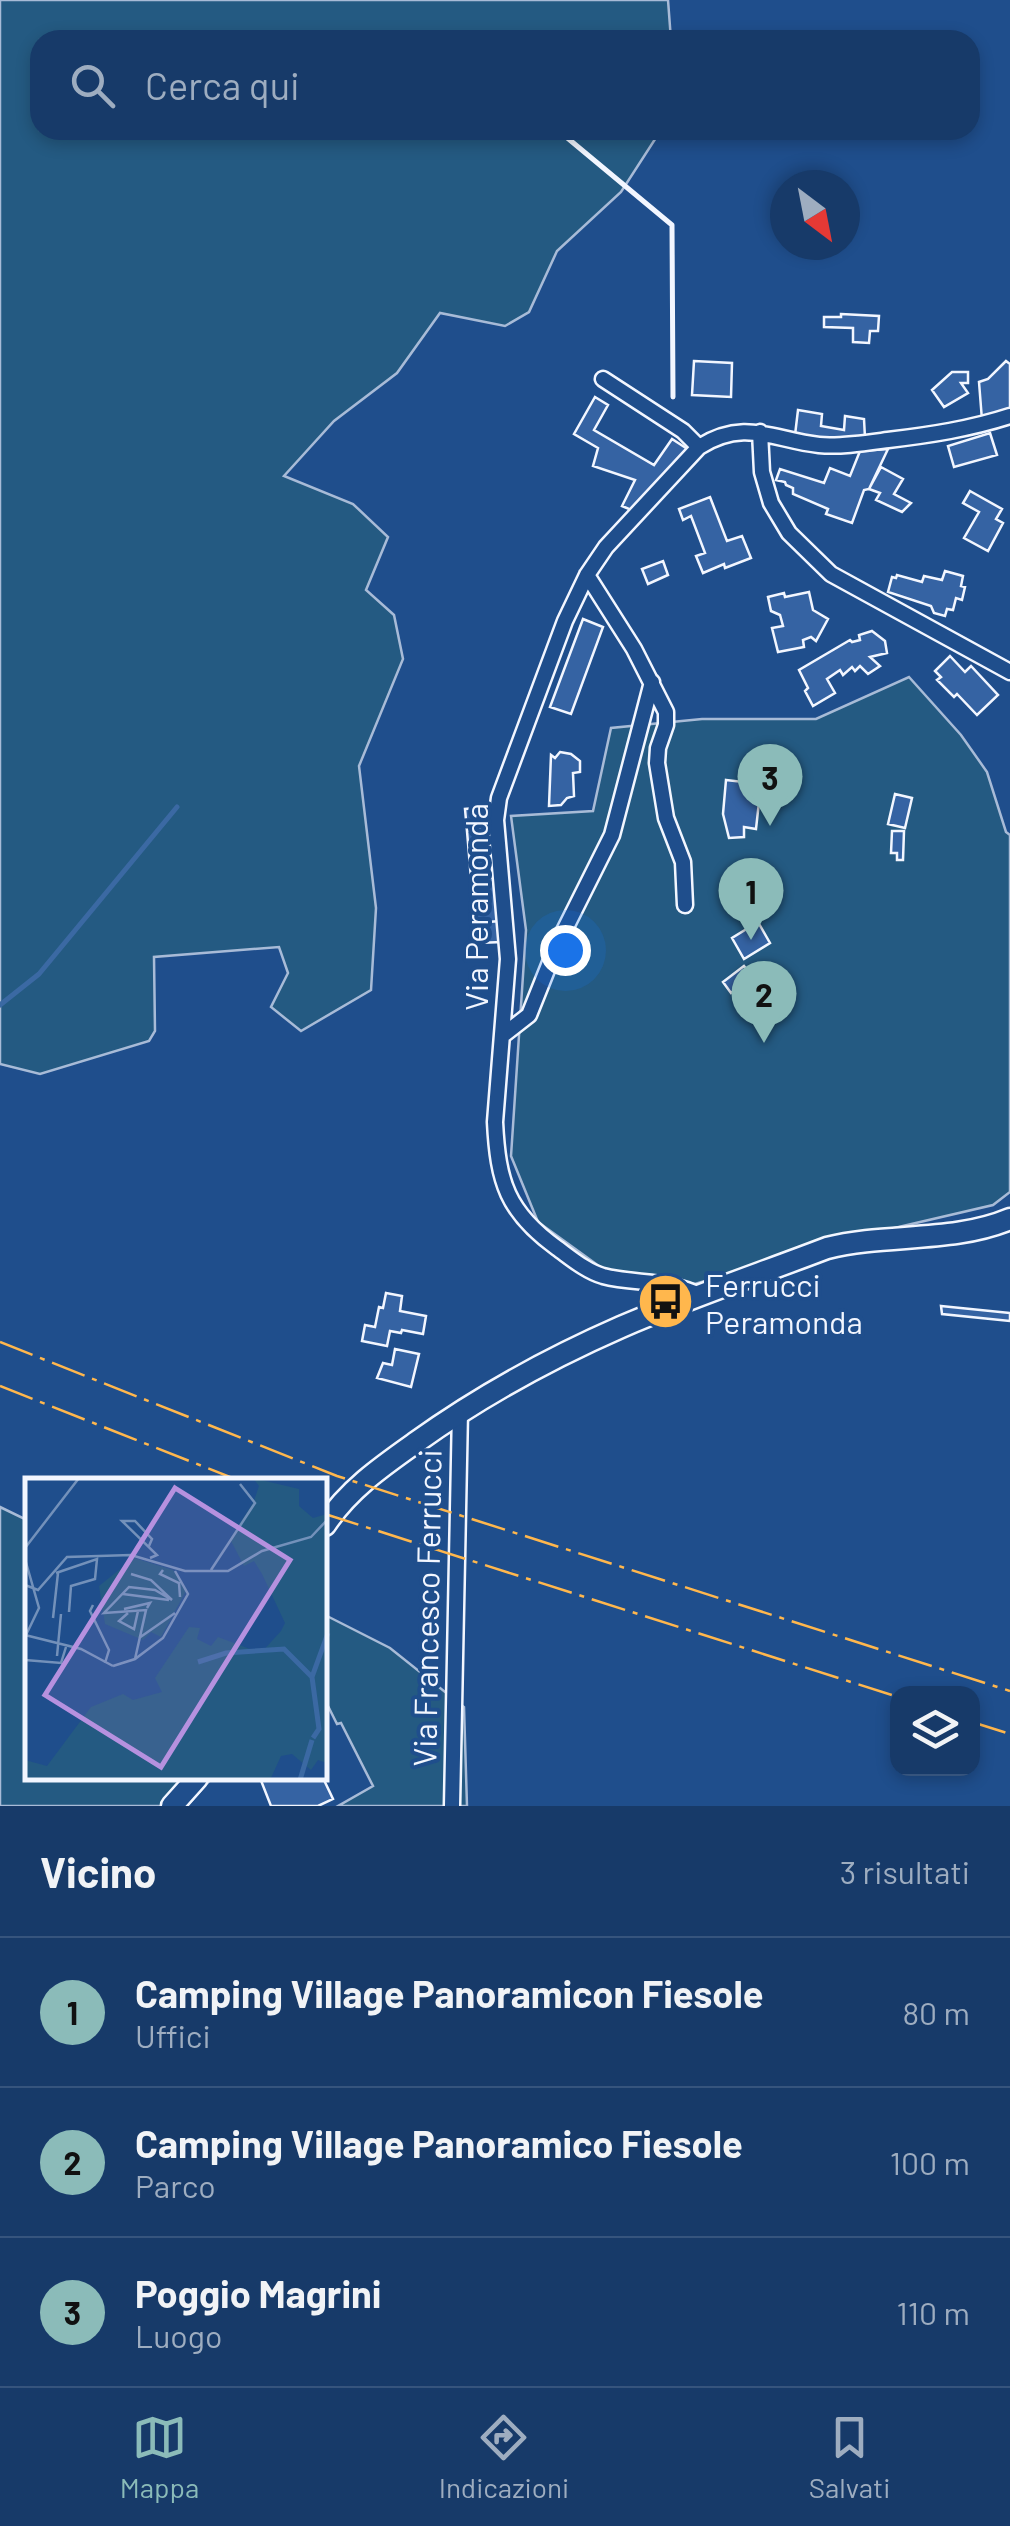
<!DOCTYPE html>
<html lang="it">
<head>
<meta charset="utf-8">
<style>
  :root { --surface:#173a69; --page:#244571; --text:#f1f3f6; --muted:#9eadc0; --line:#36547d; --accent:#8bbbb9 }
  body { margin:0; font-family:Barlow,sans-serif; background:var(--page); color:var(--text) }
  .controls { position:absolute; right:30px; bottom:30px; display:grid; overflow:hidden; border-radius:20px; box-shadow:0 5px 15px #0003 }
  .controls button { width:90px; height:90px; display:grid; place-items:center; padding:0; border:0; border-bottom:2px solid var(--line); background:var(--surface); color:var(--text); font:50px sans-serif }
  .compass { position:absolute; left:770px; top:170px; width:90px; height:90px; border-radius:50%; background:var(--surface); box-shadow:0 5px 15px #0003; rotate:148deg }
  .you { position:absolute; left:565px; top:950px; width:35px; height:35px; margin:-25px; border:8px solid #fff; border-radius:50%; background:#1a73e8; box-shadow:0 0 0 15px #1a73e833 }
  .badge { display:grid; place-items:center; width:65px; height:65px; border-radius:50%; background:var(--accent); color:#111; font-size:32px; font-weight:700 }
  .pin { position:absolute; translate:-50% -82px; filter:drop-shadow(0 2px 5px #0008) }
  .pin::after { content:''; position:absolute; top:52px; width:35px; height:30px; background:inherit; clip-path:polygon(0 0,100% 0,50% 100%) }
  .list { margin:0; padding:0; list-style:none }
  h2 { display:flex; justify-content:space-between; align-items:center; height:130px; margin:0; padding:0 40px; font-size:42px }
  h2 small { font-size:32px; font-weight:400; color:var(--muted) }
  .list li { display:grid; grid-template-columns:65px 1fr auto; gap:30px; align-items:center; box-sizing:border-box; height:150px; padding:0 40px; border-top:2px solid var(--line) }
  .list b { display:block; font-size:38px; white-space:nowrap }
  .list p { margin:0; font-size:32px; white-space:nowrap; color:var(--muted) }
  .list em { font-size:32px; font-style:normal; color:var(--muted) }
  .icon { flex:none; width:55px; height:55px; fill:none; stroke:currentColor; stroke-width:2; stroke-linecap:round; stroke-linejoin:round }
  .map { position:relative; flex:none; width:1010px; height:1806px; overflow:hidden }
  .search { position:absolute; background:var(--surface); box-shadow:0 5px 15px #0003; left:30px; right:30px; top:30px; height:110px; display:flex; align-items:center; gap:25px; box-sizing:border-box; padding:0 35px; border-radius:30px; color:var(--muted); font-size:38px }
  .sheet { height:580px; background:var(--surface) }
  nav { display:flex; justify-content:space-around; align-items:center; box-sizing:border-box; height:140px; border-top:2px solid var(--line); background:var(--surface); font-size:28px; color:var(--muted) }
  nav a { display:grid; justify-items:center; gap:5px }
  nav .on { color:var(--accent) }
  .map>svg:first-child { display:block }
  .green { fill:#245a82; stroke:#a8bbd7; stroke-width:2.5 }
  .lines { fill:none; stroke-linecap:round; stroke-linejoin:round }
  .stream { stroke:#3b69a3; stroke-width:5 }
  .building { fill:#3563a3; stroke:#f2f6ff; stroke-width:2.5 }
  .minor-casing { stroke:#f2f6ff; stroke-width:19 }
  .secondary-casing { stroke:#f2f6ff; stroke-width:25 }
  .minor { stroke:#1f4e8c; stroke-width:14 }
  .secondary { stroke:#1f4e8c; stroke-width:20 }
  .wall { stroke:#f2f6ff; stroke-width:5 }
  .power { stroke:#ffb74d; stroke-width:2.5; stroke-dasharray:35 8 5 8; stroke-linecap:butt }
  .labels { text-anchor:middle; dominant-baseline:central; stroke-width:8; stroke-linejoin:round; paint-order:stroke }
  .street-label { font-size:32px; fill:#f2f6ff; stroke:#1f4e8c }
  .poi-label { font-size:32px; fill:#f2f6ff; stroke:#1f4e8c; text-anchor:start }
  .inset-river { fill:none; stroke:#3b69a3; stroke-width:5 }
  .inset-road { fill:none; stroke:#7391ba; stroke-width:2.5 }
  .view { fill:#b691df; fill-opacity:0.15; stroke:#b691df; stroke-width:5 }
  .inset-edge { fill:none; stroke:#f2f6ff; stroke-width:5 }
</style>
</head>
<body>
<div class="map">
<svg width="1010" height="1806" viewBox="0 0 1010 1806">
  <rect width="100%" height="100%" fill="#1f4e8c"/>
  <path class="green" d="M0,0H668L671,40H40V130H661L621,192L557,251L529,312L505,326L440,313L397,373L334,421L284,476L353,504L388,537L366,590L394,615L403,659L359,766L376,908L371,990L301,1031L271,1007L288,973L279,947L154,957L155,1031L149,1041L40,1074L0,1064Z
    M909,677L961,735L987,772L1006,832L1010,835V1192L993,1205L830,1243L695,1284L603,1269L538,1222L511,1156L526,930L511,816L593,811L611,728L702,719H816Z
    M0,1507L27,1520L28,1778L211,1779L187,1806H0Z
    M325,1615L390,1648L464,1707L467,1806H338L373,1786L341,1723L337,1724L325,1700Z"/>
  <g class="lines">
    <path class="stream" d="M0,1005L39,974L177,807"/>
  </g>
  <path class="building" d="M841,314L879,316L878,331H870L869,343L853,342V328L824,327V317H841Z
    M694,361L732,363L731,397L692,395Z
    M1006,361L1010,364V410L982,420L979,382L988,379Z
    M952,372H968V383H961L968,393L944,407L932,390Z
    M595,397L608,405L594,430L654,465L672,439L689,450L636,512L622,506L635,480L593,466L598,448L574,434Z
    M798,410L822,414L821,426L844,430L845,416L864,419L865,438L829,442L795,435Z
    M990,433L997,455L954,467L948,446Z
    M888,449L869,489L864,490L852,523L826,514L828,509L793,494V488L786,485L785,482L776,480L780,469L824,483L830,468L850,476L860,451Z
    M881,467L903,479L894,494L911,503L902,512L876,500L880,493L869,489Z
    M970,491L1002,509L996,519L1003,523L988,551L964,538L979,512L963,503Z
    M710,497L727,541L742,536L751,558L725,568L724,564L703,573L696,556L705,553L691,516L683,520L679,509Z
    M663,561L668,575L648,584L642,569Z
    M945,571L963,576L961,586L965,587L962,600L956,598L953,610L947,609L945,616L934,613L931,606L888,592L892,577L896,578L897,575L922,582L924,576L942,580Z
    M809,592L813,610L828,619L816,641L811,637L803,640L804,647L778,652L772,628L783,626L780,615L771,611L768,597L784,593L785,597Z
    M583,619L603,627L571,714L550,707Z
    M872,631L885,641L887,653L870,657L880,666L868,674L860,666L855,671L852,667L843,675L840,670L827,679L835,693L813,706L805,691L808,688L799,670L850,640L852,642L860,640L859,635Z
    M950,656L965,672L971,666L998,695L977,715L957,694L954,697L937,680L941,677L935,671Z
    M560,752L571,754L580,761V772L573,773L574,796L567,798L561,805L549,806L551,755L555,758Z
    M726,780L761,784L756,829L744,827V837L729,838L723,814Z
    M895,794L912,798L905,828L888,824Z
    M489,807L491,828L467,831L465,809Z
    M491,828L495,877L471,879L467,831Z
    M892,831H904L903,860H897V853H891Z
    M495,877L500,921L475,923L471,879Z
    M500,921L502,942L477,943L475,923Z
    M758,922L770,943L744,959L732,938Z
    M744,966L753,976L731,993L723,982Z
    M386,1293L402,1296L400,1311L426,1316L423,1334L402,1330L401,1333L390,1331L387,1346L362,1341L365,1325L375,1327L379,1307L383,1308Z
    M941,1306L1010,1313V1321L942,1314Z
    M395,1349L419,1354L411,1387L377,1378L383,1363L392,1365Z
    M260,1778H323L333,1799L318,1806H271Z"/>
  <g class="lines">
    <defs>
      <path id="minor" d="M603,379L683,431L699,447
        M760,432L762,472L771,503L789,533L831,574L1010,672
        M587,575L634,649L666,712V725L658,748L657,763L666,818L683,862L685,905
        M502,1036L529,1015L557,945L612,835L652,682
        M702,1296C693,1292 683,1288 673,1286C650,1281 626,1282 603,1276C586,1271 571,1258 557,1248C507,1212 498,1182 495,1122L508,959L496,820L499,798L565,621L587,575L606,547L699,447C745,418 773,440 819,445C841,447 866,443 888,440C930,435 970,429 1010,416
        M452,1806L460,1411"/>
      <path id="secondary" d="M325,1525C348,1490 381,1467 415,1443C479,1397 548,1359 621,1327C688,1298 759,1274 827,1248C887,1233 953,1243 1010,1219
        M172,1806L197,1778"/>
    </defs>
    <use href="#minor" class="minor-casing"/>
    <use href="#secondary" class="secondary-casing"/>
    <use href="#minor" class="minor"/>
    <use href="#secondary" class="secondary"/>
    <path class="wall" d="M565,136L672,225L673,397"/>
    <path class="power" d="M0,1342L337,1476L1010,1691
      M0,1386L240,1481
      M325,1514L898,1697
      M972,1722L1010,1734"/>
  </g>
  <defs>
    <symbol id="bus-disc" viewBox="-11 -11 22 22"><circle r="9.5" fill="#ffb74d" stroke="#1f4e8c"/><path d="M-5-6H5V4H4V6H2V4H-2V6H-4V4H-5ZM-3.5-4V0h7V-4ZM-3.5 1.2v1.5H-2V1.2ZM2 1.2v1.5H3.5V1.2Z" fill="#111"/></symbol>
  </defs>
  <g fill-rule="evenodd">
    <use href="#bus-disc" x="634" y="1270" width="63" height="63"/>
  </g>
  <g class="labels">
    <g class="street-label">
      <text transform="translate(475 907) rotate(-90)">Via Peramonda</text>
      <text transform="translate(426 1608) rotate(-89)">Via Francesco Ferrucci</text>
    </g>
    <g class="poi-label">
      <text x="705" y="1284">Ferrucci<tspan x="705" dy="37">Peramonda</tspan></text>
    </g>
  </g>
  <g transform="translate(25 1478)">
    <rect width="302" height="302" fill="#1f4e8c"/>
    <path d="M228,0L274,11V28L288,40L302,36V285L293,282L286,292L267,276L256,278L245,302H0V282L22,288L66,229L98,216L108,222L137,214L130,200L164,149L175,150L172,161L186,168L193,159L236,175L256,153L260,145L237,96L229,83L219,88L205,61L229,23L234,8ZM109,80L148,92L162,111L136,159L126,154L118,162L80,146L74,108Z" fill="#245a82"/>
    <path class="inset-river" d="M173,184L201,175L259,171L287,199M288,260L294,251L287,199L303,155M275,302L287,262"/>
    <path class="inset-road" d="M124,68L127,61L110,43H97L132,77L125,80M0,70L54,0M0,81L14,130L1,157M138,92L135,96L154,105L155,119M186,92L230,25L215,6M31,95L72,81L70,101L46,108L44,134M106,96L126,102L147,122L130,112L104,109L79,135L121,132L110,181M0,107L13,112L42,79L106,77L160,93H203L237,73L286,59L303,41M98,116L144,122M68,127L65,133L84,172L80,185M99,131L125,125L122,130M103,135L94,143L109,151L113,133M28,140L33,95M0,157L56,171L88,188M114,160L150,135M32,178L36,136M0,182L36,185L41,169M88,188L110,181L138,160L163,116L150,93"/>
    <path class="view" d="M150,10L265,82L136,289L20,217Z"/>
    <rect width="302" height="302" class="inset-edge"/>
  </g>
</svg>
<div class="controls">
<button><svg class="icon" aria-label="layers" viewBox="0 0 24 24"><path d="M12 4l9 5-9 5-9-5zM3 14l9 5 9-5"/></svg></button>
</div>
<svg class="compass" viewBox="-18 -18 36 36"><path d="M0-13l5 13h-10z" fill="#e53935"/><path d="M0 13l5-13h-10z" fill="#9eadc0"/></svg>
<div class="you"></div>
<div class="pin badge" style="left:751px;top:940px">1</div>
<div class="pin badge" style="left:764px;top:1043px">2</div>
<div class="pin badge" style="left:770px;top:826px">3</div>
<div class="search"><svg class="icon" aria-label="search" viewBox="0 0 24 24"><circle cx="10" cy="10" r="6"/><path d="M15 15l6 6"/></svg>Cerca qui</div>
</div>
<section class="sheet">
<h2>Vicino<small>3 risultati</small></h2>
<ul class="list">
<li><span class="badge">1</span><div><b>Camping Village Panoramicon Fiesole</b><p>Uffici</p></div><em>80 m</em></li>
<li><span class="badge">2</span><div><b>Camping Village Panoramico Fiesole</b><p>Parco</p></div><em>100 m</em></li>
<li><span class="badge">3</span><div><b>Poggio Magrini</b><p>Luogo</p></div><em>110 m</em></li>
</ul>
</section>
<nav>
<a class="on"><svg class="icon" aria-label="map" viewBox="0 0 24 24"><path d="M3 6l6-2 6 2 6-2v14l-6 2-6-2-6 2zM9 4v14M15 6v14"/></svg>Mappa</a>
<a><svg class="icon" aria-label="directions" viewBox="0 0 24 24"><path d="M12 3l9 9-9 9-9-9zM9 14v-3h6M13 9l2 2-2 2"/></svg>Indicazioni</a>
<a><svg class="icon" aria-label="saved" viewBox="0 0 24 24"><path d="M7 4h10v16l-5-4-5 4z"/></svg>Salvati</a>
</nav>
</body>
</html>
